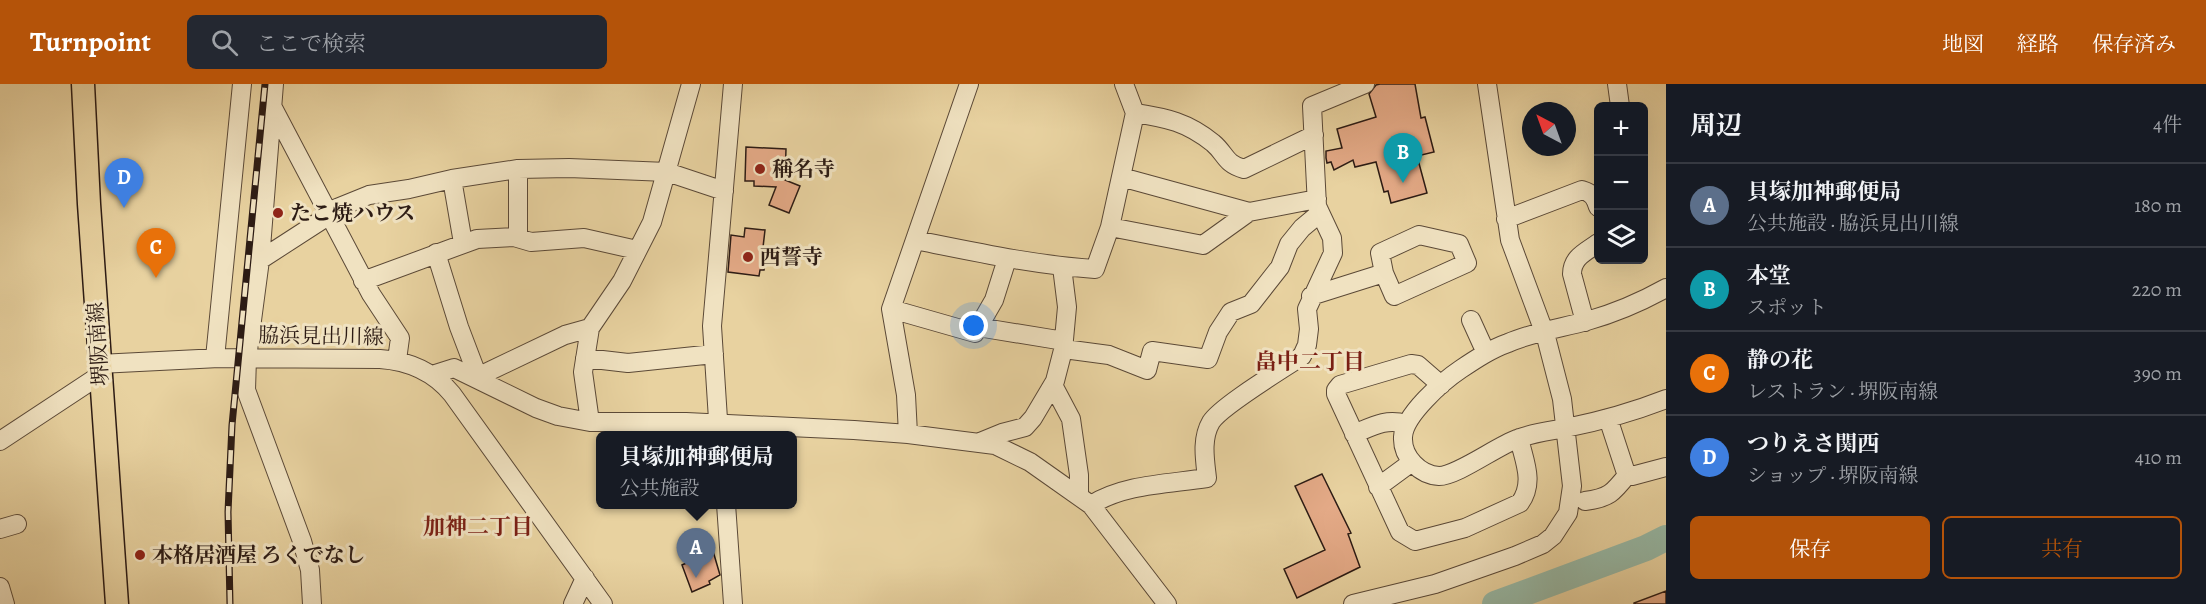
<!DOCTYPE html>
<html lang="ja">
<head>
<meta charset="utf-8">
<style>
  :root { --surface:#171b24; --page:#242831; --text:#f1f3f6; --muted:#9ea1a6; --line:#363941; --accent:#b45309 }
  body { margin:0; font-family:Alegreya,"Noto Serif JP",serif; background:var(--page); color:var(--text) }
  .controls { position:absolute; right:18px; top:18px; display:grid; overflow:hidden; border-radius:9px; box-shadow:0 6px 24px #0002 }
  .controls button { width:54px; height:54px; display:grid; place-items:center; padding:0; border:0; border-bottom:2px solid var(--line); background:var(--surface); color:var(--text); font:30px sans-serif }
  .compass { position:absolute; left:1522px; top:18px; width:54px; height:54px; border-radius:50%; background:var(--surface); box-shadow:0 6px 24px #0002; rotate:319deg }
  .you { position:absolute; left:974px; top:242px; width:21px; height:21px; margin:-15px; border:4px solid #fff; border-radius:50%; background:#1a73e8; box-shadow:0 0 0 9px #1a73e833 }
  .badge { display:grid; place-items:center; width:39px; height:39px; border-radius:50%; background:var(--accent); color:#fff; font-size:20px; font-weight:700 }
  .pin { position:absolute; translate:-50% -50px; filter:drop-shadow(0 2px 3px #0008) }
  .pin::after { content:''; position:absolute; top:32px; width:21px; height:18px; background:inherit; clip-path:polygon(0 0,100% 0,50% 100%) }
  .popup { position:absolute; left:596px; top:347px; width:201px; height:78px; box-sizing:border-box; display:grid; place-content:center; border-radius:9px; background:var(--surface); filter:drop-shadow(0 2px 4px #0005); font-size:20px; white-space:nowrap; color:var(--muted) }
  .popup b { font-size:22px; color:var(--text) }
  .popup::after { content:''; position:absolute; left:50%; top:100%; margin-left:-12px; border:12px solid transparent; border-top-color:var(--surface) }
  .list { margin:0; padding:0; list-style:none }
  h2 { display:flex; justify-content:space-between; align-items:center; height:78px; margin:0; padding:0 24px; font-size:26px }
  h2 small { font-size:20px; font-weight:400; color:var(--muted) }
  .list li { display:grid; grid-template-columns:39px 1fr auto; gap:18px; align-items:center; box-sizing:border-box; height:84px; padding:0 24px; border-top:2px solid var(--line) }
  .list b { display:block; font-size:22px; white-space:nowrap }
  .list p { margin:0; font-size:20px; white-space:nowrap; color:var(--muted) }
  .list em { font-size:20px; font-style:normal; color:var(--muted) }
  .actions { display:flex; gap:12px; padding:18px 24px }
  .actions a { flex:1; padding:14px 0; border:2px solid var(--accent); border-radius:9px; text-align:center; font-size:21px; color:var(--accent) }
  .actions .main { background:var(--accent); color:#fff }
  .icon { flex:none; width:33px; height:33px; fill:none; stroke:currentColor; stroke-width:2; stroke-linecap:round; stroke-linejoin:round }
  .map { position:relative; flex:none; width:1666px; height:520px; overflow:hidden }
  header { display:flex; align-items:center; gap:36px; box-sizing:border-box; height:84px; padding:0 30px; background:var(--accent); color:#fff }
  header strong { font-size:28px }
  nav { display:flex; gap:33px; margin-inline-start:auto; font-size:21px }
  .search { width:420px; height:54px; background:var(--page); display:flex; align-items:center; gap:15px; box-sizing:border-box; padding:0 21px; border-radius:9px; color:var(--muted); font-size:22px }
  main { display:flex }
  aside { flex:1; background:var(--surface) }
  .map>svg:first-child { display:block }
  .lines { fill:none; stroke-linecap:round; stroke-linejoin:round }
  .river { stroke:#97b8a5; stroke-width:26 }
  .building { fill:#e4aa87; stroke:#2c1b14; stroke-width:1.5 }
  .minor-casing { stroke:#5b4937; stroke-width:20 }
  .major-casing { stroke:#2c1b14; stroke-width:25 }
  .minor { stroke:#f0e2c1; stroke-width:18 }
  .major { stroke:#e8d2a0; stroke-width:22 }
  .rail-casing { stroke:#2c1b14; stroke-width:7 }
  .rail { stroke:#f0e2c1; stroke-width:4.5; stroke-dasharray:14; stroke-linecap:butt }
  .poi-dot { fill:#8f2418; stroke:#f0e2c1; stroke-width:2 }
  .labels { text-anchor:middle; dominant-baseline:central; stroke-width:6; stroke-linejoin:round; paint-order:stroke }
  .poi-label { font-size:21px; font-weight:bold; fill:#2c1b14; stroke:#f0e2c1; text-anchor:start }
  .street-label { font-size:21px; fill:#2c1b14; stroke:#f0e2c1 }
  .neighbourhood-label { font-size:22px; font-weight:bold; fill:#7a1f14; stroke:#f0e2c1 }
</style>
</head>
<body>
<header>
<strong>Turnpoint</strong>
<div class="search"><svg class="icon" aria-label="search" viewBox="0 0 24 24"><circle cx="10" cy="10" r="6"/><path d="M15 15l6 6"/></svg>ここで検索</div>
<nav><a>地図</a><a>経路</a><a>保存済み</a></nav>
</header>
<main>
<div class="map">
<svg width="1666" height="520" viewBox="0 0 1666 520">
  <rect width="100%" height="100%" fill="#e8d2a0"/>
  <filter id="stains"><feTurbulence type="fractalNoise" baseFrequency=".00333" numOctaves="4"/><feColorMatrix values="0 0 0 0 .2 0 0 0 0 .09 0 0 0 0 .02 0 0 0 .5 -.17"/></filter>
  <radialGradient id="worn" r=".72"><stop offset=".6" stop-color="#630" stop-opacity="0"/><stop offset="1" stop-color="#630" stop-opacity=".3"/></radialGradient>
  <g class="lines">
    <path class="river" d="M1495,520L1646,464L1666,454"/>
  </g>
  <path class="building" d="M1380,0H1415L1421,34L1425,33L1434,68L1417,72L1427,109L1391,119L1388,107L1384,108L1376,78L1355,83L1353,76L1334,86L1331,78L1327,79L1326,74V67L1342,64L1337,45L1376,33L1369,10L1376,1Z
    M746,63L786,65L785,96L800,102L789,129L769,121L776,103L754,102V97H745Z
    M745,144L765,146L762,172L766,173L764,186H760L759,192L728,188L731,151L744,153Z
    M1322,390L1351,449L1348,450L1360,483L1297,514L1284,485L1325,466L1295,402Z
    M713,467L720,491L709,497L710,500L692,508L682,481Z
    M1666,507V520H1634V519Z"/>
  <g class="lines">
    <defs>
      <path id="minor" d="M274,0L260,176L247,274L246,306L302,457L310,486L312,520
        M1617,0L1620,22
        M272,22L371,210L400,254L397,276
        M1135,29C1167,34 1187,38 1213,59C1226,70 1225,80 1244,85L1314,51
        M518,85V154
        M1121,93L1249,128
        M452,95L463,159
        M327,128L369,111L409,105L452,95L518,85L569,84L667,88L724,107
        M1506,135L1582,106C1592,109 1595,113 1598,123
        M1110,143L1203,161L1249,128L1317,115
        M915,156C975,168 1034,181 1095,185L1110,143L1135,29L1124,0
        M436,169L459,243L478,293
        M260,176L328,132
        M363,197L477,155L514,153L531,158L584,154L637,166
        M1666,204C1641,218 1615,229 1587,237C1561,244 1533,248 1508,259C1491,265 1476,275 1461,285C1443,297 1404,331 1403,353C1402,373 1420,391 1439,392C1457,392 1497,362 1517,355C1532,349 1550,347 1566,344C1600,337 1633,328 1666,315
        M1311,212L1384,189L1394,212L1467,179L1459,160L1419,151L1380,169L1384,189
        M891,225L975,249L994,216L1007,175
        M1471,236L1486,269
        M1585,238L1572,190C1572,173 1586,168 1598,159
        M978,243L1064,257
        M1064,265L1109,271L1147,286L1152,267L1208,275L1218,248L1231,228L1251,220L1280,183L1289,160L1302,144L1320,129
        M215,274L242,0
        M585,274L628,279L714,270
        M99,280L219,274L380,275C409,277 434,288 452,310L603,520
        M432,291L454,284L536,324L558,332L590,338H686L854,346L908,350L995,361L1030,378L1091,421L1167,520
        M475,294L565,251L590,244
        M1053,301L1071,335L1079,391V411
        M1441,301L1418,281L1411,280L1340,301L1336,306V310L1400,448L1415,457L1465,444L1520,419C1535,398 1524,377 1519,354
        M1608,334L1626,389L1632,392L1666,383
        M590,338L583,288L590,244L622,197L652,138L691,0
        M908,350L906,311L891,225L969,0
        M1354,350C1373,342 1386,334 1406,340
        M719,351L712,242L733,0
        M0,357L100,291
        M980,358L1002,349L1025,343L1033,334L1055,297L1063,266L1067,223L1062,183
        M1378,403L1412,378
        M1585,417C1609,414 1613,409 1628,390
        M726,420L733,520
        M1091,421C1124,400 1169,400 1207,394C1205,376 1201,355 1211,338C1221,322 1283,285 1302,272L1307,261L1309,245L1307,225L1333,169L1332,154L1317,122L1312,22L1365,0
        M0,445L17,440
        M0,503L5,520
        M573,520L585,494
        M1353,520L1435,500L1515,472L1543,460L1553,452L1568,429L1572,402L1562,315L1546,253L1510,156L1487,0"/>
      <path id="major" d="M83,0L89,120L117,520"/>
    </defs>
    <use href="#minor" class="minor-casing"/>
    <use href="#major" class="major-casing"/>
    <use href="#minor" class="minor"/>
    <use href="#major" class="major"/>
    <defs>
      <path id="rail" d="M230,520L228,428L232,341L265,0"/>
    </defs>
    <use href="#rail" class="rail-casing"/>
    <use href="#rail" class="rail"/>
  </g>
  <g class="poi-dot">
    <circle cx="760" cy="85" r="6"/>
    <circle cx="278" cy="129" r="6"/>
    <circle cx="748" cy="173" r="6"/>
    <circle cx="140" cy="471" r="6"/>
  </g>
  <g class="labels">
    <g class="poi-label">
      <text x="772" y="85">稱名寺</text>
      <text x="290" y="129">たこ焼ハウス</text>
      <text x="760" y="173">西誓寺</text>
      <text x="152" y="471">本格居酒屋 ろくでなし</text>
    </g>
    <g class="street-label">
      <text transform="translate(321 252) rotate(1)">脇浜見出川線</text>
      <text transform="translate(98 260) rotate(-94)">堺阪南線</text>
    </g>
    <g class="neighbourhood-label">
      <text x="1310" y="278">畠中二丁目</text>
      <text x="478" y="443">加神二丁目</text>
    </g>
  </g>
  <rect width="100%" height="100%" filter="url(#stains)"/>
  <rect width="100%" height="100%" fill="url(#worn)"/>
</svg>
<div class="controls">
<button>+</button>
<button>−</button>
<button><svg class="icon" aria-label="layers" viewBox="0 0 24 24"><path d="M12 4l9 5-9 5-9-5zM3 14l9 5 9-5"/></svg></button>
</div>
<svg class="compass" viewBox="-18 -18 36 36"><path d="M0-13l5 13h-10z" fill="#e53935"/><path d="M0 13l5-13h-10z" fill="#9ea1a6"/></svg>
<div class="you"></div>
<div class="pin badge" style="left:696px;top:494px;background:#5c6f8a">A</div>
<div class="popup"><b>貝塚加神郵便局</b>公共施設</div>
<div class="pin badge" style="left:1403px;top:99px;background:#0f9aa8">B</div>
<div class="pin badge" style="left:156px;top:194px;background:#e8710a">C</div>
<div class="pin badge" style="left:124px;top:124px;background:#3f7fe0">D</div>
</div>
<aside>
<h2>周辺<small>4件</small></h2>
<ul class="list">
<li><span class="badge" style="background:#5c6f8a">A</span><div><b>貝塚加神郵便局</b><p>公共施設 · 脇浜見出川線</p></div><em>180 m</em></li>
<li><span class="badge" style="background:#0f9aa8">B</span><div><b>本堂</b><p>スポット</p></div><em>220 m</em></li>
<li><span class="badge" style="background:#e8710a">C</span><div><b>静の花</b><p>レストラン · 堺阪南線</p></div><em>390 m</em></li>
<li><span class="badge" style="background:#3f7fe0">D</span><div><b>つりえさ関西</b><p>ショップ · 堺阪南線</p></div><em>410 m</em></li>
</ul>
<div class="actions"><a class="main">保存</a><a>共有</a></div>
</aside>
</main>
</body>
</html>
